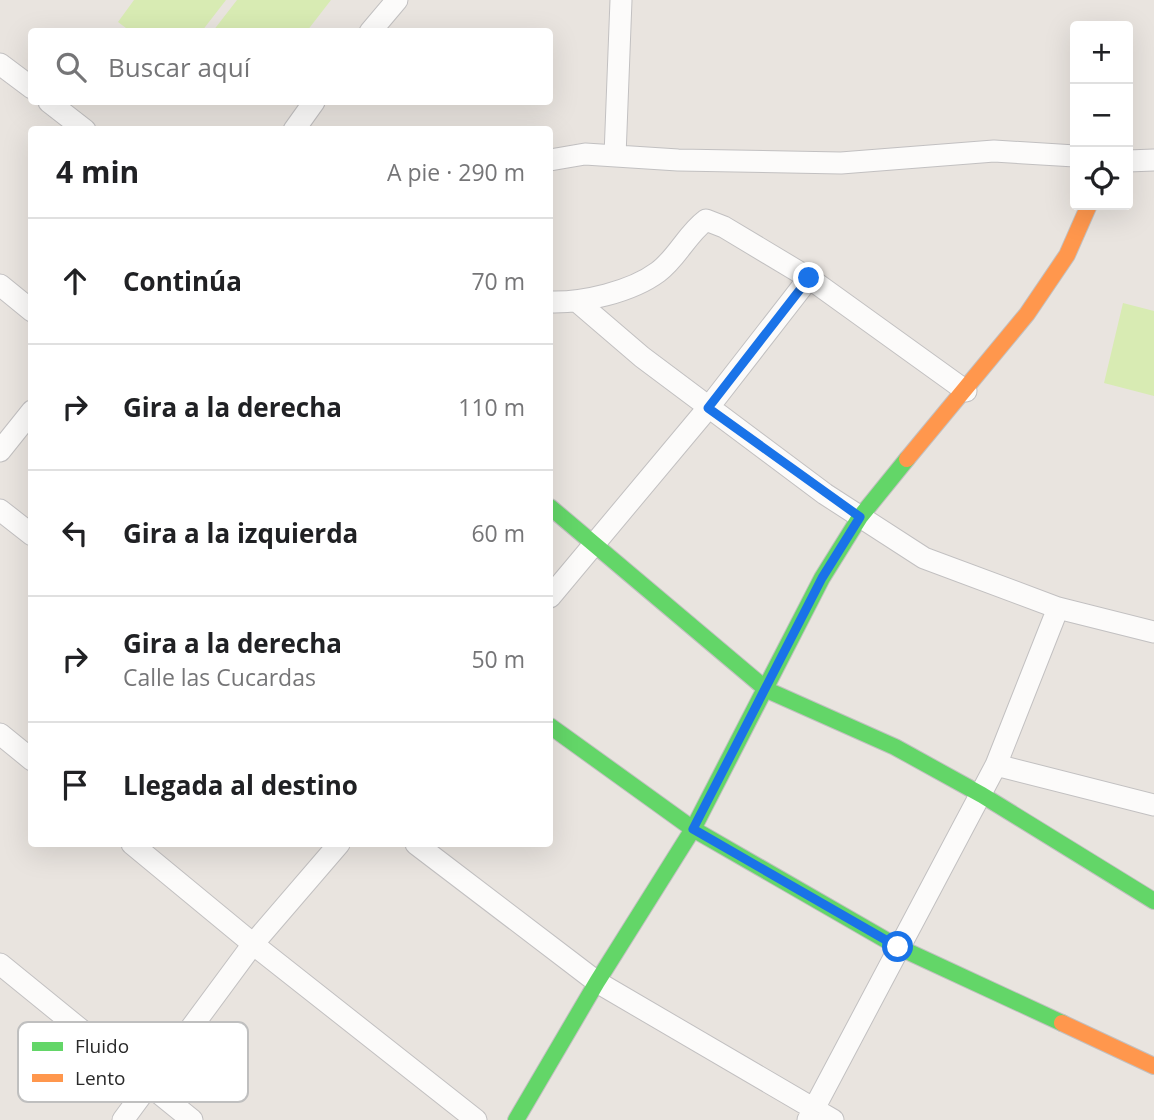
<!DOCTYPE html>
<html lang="es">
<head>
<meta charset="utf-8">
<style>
  :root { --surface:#fff; --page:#f6f6f6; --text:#202124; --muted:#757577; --line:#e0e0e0 }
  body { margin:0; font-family:"Open Sans",sans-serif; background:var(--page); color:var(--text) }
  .controls { position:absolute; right:21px; top:21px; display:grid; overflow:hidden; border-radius:7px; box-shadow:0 7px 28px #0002 }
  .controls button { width:63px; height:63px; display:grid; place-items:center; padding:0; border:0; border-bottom:2px solid var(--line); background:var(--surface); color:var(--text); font:35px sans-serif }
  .stop { position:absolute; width:21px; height:21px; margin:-16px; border:5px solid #1a73e8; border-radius:50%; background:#fff }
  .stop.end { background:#1a73e8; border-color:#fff; box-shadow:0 2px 7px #0008 }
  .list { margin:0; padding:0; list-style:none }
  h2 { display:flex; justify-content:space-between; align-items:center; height:91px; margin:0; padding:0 28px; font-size:30px }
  h2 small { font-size:23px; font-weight:400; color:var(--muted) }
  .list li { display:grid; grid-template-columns:46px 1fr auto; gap:21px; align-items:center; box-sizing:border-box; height:126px; padding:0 28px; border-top:2px solid var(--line) }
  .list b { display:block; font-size:26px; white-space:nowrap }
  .list p { margin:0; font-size:23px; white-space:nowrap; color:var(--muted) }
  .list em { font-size:23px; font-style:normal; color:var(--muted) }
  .icon { flex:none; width:38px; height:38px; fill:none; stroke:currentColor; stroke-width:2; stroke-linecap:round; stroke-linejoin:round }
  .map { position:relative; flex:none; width:1154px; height:1120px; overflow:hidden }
  .search { position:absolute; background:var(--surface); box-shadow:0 7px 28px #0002; left:28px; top:28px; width:525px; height:77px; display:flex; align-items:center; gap:18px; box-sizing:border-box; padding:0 24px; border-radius:7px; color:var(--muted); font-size:26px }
  .panel { position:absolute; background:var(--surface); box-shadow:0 7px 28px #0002; left:28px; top:126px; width:525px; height:721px; border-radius:7px }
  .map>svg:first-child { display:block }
  .pitch { fill:#d8ebb3 }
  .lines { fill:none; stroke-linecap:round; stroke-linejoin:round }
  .street-casing { stroke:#c2c0c1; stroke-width:23 }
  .fast-casing { stroke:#c2c0c1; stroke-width:18 }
  .slow-casing { stroke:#c2c0c1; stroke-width:18 }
  .street { stroke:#fcfbfa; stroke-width:21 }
  .fast { stroke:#63d668; stroke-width:16 }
  .slow { stroke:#ff974d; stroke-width:16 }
  .route { stroke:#1a73e8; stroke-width:9 }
  .key { fill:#fff; stroke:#bfbfbf; stroke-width:2 }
  .key-label { font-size:19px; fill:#2a2a2a }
</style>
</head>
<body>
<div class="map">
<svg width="1154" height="1120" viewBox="0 0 1154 1120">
  <rect width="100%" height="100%" fill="#e9e4df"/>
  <path class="pitch" d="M134,0H226L202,31H130L118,22Z
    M237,0H331L307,31H213Z
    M1123,303L1154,311V396L1104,383Z"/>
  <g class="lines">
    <defs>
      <path id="street" d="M370,32L397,0
        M0,64L32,88
        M49,102L85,130
        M294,130L314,102
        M615,156L621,0
        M550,160L585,154L678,160L841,163L994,151L1075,156
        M1128,161L1154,160
        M0,285L32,311
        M550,302C583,303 631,292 658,272C677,258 687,234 706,220L724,227L809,278L966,391
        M579,303L642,357L825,494L924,558L1058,608L1154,632
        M0,451L32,411
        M0,510L32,535
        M550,597L708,408L809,278
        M0,734L32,760
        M996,765L1154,805
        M132,844L253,944L476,1120
        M416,844L597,982L833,1120
        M0,964L192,1120
        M123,1120L253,944L339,844
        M808,1120L996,765L1058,608"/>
      <path id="fast" d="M550,507L767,690L895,747L982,795L1154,901
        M550,726L693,829L898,947L1062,1023
        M516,1120L597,982L693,829L822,578L860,517L907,459"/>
      <path id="slow" d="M907,459L1027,314L1067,255L1089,205
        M1062,1023L1154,1066"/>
    </defs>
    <use href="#street" class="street-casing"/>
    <use href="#fast" class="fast-casing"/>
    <use href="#slow" class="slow-casing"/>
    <use href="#street" class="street"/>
    <use href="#fast" class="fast"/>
    <use href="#slow" class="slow"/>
  </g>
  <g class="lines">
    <path class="route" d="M809,278L708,408L860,517L822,578L693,829L898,947"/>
  </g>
  <rect x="18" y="1022" width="230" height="80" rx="10" class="key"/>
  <rect x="32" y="1042" width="31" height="9" fill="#63d668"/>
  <rect x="32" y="1074" width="31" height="8" fill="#ff974d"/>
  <g class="key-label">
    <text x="75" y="1053">Fluido</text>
    <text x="75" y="1085">Lento</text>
  </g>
</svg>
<div class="controls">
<button>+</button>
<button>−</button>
<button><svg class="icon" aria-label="locate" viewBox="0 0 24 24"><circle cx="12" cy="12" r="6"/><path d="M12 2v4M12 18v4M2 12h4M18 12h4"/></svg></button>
</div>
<div class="stop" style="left:898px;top:947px"></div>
<div class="stop end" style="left:809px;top:278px"></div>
<div class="search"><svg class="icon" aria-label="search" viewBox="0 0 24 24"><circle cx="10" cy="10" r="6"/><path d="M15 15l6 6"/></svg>Buscar aquí</div>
<section class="panel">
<h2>4 min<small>A pie · 290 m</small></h2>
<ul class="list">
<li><svg class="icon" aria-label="ahead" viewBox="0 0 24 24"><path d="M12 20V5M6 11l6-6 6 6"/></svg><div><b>Continúa</b></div><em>70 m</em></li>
<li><svg class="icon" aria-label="right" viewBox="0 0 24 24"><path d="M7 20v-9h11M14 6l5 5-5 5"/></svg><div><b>Gira a la derecha</b></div><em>110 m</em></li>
<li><svg class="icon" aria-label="left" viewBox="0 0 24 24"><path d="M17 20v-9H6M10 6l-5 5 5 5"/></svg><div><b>Gira a la izquierda</b></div><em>60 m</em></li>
<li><svg class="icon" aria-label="right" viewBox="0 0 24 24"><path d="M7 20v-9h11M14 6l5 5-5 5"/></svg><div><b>Gira a la derecha</b><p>Calle las Cucardas</p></div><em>50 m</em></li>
<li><svg class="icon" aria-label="arrive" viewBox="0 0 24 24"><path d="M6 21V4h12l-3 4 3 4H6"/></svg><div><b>Llegada al destino</b></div></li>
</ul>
</section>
</div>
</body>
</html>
